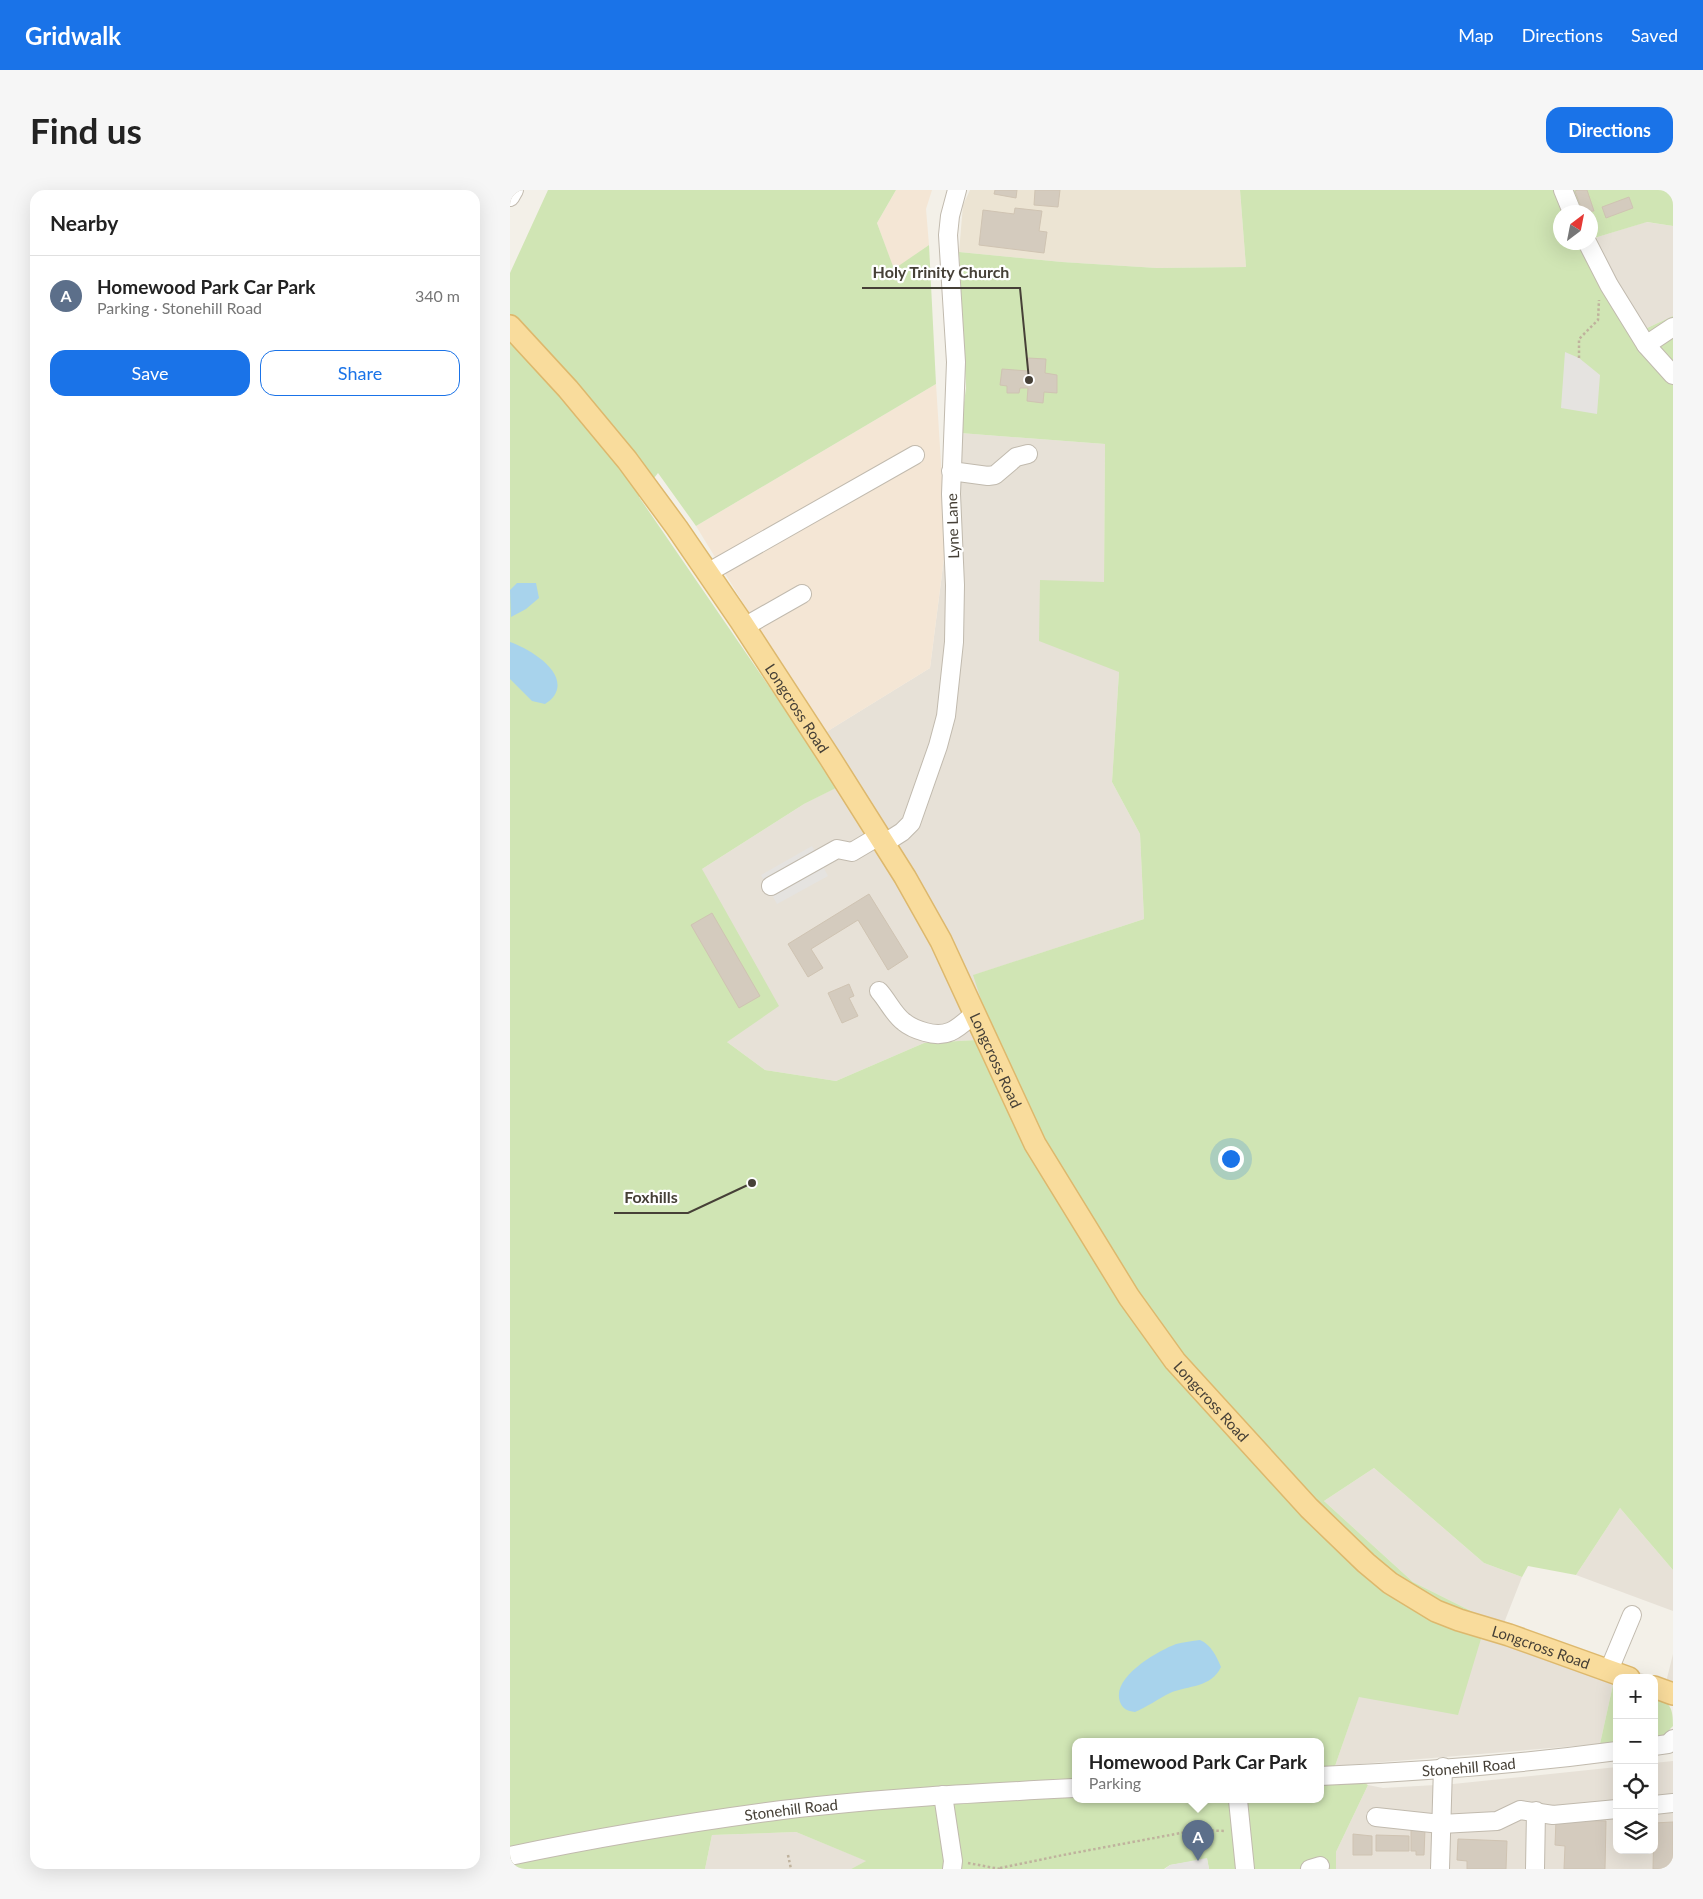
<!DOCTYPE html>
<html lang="en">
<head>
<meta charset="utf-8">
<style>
  :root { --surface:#fff; --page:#f6f6f6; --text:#222; --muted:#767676; --line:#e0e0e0; --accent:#1a73e8 }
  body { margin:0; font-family:Lato,sans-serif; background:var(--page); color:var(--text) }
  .controls { position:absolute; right:15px; bottom:15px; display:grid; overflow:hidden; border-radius:10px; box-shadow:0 5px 20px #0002 }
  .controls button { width:45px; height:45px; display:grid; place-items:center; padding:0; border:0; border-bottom:1px solid var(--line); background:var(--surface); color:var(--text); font:25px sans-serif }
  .compass { position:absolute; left:1043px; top:15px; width:45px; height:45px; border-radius:50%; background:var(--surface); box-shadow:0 5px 20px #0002; rotate:32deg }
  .you { position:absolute; left:720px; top:968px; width:18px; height:18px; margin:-12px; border:4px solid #fff; border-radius:50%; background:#1a73e8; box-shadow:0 0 0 8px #1a73e833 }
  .badge { display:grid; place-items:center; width:32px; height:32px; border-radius:50%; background:var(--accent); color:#fff; font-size:16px; font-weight:700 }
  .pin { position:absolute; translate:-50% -41px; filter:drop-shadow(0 1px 2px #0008) }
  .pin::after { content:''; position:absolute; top:26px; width:18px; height:15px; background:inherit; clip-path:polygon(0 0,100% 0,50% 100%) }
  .popup { position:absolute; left:562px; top:1548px; width:252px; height:65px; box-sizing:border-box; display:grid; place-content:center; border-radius:10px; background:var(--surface); filter:drop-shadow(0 1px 4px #0005); font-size:16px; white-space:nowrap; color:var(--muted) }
  .popup b { font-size:19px; color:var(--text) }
  .popup::after { content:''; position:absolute; left:50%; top:100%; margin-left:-10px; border:10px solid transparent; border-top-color:var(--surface) }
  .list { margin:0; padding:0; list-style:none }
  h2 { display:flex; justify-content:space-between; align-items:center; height:65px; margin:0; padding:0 20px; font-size:21px }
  h2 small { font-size:16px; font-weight:400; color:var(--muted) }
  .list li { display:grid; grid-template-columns:32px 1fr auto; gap:15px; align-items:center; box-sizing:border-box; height:80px; padding:0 20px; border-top:1px solid var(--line) }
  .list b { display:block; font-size:19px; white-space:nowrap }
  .list p { margin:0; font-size:16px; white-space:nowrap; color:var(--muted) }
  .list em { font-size:16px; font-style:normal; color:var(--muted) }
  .actions { display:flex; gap:10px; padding:15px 20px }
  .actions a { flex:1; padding:11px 0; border:1px solid var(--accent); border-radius:15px; text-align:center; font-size:18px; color:var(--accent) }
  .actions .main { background:var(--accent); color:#fff }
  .icon { flex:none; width:28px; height:28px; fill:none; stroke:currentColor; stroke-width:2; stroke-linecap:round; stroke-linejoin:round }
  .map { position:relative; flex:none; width:1163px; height:1679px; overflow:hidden; border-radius:15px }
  header { display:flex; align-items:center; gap:30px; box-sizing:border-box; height:70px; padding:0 25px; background:var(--accent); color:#fff }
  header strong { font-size:24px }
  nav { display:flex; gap:28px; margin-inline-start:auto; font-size:18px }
  .intro { display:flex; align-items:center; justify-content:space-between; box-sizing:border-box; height:120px; padding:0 30px }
  h1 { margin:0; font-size:35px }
  .button { padding:12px 22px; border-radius:15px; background:var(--accent); color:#fff; font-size:18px; font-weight:700 }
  main { display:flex; gap:30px; padding:0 30px }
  aside { flex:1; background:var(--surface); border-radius:15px; box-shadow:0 5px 20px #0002 }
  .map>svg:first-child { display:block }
  .residential { fill:#e7e1d7 }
  .commercial { fill:#f4e6d5 }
  .education { fill:#ece4d3 }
  .green { fill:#d0e5b4; fill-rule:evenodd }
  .parking { fill:#e5e3e0 }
  .water { fill:#a8d3ec }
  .building { fill:#d4cbbe; stroke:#cfc3b2 }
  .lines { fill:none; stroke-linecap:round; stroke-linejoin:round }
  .minor-casing { stroke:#c1baae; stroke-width:20 }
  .major-casing { stroke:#ddb86d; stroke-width:24 }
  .path { stroke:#bfb29d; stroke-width:2.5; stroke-dasharray:2.5 2.5; stroke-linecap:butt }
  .minor { stroke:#fff; stroke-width:18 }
  .major { stroke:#f9dc9c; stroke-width:21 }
  .labels { text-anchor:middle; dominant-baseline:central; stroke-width:4.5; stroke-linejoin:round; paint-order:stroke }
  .street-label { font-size:15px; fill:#464037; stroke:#fff }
  .leader { fill:none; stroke:#464037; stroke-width:2 }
  .callout-dot { fill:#464037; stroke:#fff; stroke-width:2 }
  .callout-label { font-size:16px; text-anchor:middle; font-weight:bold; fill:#464037; stroke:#fff; stroke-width:4.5; stroke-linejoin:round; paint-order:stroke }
</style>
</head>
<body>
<header>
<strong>Gridwalk</strong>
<nav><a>Map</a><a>Directions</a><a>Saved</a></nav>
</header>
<div class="intro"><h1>Find us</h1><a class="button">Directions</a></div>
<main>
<aside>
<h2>Nearby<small></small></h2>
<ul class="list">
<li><span class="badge" style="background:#5c6f8a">A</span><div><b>Homewood Park Car Park</b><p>Parking · Stonehill Road</p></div><em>340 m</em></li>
</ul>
<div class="actions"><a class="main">Save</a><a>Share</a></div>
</aside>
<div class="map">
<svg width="1163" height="1679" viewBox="0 0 1163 1679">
  <rect width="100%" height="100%" fill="#f3f0e8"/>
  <path class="residential" d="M1136,32L1163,36V126L1122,145L1081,49Z
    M450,243L595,254L594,392L609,482L602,592L630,644L634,729L464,785L484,849L414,853L326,891L255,880L217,852L192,679L294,614L343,589L313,544L420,478Z
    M864,1278L974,1373L1012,1387L994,1433L1156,1492L1163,1464V1512L1144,1488H1107L1104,1490L1090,1554L825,1576L849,1506L977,1429L903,1392L814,1311Z
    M1110,1318L1163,1380V1421L1066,1385Z
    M1163,1571V1679H826V1662L858,1595L873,1598L943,1594L1107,1577V1660H1144V1573Z
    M286,1642L357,1671L341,1679H195L202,1645Z"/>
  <path class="commercial" d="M386,0H422L416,19L419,55L384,80L367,33Z
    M426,194L436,352L420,478L313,544L186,336Z"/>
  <path class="education" d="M460,0H730L736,77L647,78L552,72L449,62L453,15Z"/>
  <path class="green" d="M38,0H386L367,33L384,79L419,55L426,194L186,336L148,283L129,307L328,597L294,614L192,679L269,816L217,852L255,880L326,891L414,853L484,849L463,785L634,729L630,644L602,592L609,482L529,451L530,390L594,392L595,254L450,243L456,198L449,62L552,72L647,78L736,77L730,0H1051L1061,22H1050V52L1074,53L1122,145L1163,126V1380L1110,1318L1066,1385L1018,1376L1012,1387L974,1373L864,1278L814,1311L903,1392L977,1429L948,1525L849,1507L825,1576L858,1595L826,1662V1679H699L697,1669L660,1675L654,1679H341L356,1671L286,1642L202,1645L195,1679H0V83ZM566,1552H810V1610H566Z
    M1058,0H1163V36L1137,32L1081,49L1080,22H1066Z
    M1104,1490L1107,1491V1552L1090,1554Z
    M1144,1506C1161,1513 1163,1518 1163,1536L1154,1545L1144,1549Z"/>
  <path class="parking" d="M1055,162L1069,168L1090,185L1087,224L1051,218Z
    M302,656L318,686L267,714L251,685Z
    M697,1668L699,1679H655L660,1675Z"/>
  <path class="water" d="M7,393H26L29,408L16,419L1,427L0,400Z
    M0,452C18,458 60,482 44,506C42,509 38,512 35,514L22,511L0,489Z
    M690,1450C701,1455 706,1465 711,1477C701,1498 679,1495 660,1503C648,1509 637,1517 625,1522C617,1521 613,1519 610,1512C601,1487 648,1461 666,1454C674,1452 682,1451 690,1450Z"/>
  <path class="building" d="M485,0H507L506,8L484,4Z
    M525,0H550L548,17L524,15Z
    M1068,0H1077L1084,21L1073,22L1065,1Z
    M1119,7L1123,18L1096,28L1092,17Z
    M505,18L532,21L529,41L537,42L534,63L469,55L473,20L504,24Z
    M518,168L536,169L535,183L547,185V203L534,202L533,213L517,211L518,198H510L509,203H497V196L490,195L492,179L518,181Z
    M359,704L398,767L378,780L348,730L301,759L313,778L298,787L278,754Z
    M202,723L250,806L229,818L181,735Z
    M339,794L344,806L339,808L348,826L332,833L318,803Z
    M1046,1630L1096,1631L1095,1679H1054L1055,1656L1045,1655Z
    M1163,1632V1679H1143L1144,1633Z
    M901,1639H915L914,1665H906V1661H901Z
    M843,1644L862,1646V1665H843Z
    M866,1645L899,1646V1661H866Z
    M948,1649L997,1651L996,1679H957V1671L947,1670Z"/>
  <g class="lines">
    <defs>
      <g id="minor">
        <path d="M1053,0L1062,22"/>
        <path d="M0,7L4,0"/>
        <path d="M1077,52L1099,95L1136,155L1163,137"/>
        <path d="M1136,155L1163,185"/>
        <path d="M441,281L478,286L485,285L506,267L518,264"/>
        <path d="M197,383L405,265"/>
        <path d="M234,437L292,404"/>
        <path d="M373,654L392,642L401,633L428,556L436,526L444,452L445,395L441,304L446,172L438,45L440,26L447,0"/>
        <path d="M261,696L327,659L342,662L369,646"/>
        <path d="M369,801C378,811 384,825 394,832C400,837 408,840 415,842C438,849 448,838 464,824"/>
        <path d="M1099,1480L1122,1425"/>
        <path d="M1144,1556L1158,1554L1163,1549"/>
        <path id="s1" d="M810,1586C909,1582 1009,1574 1107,1561"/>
        <path d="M433,1605L443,1671L442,1679"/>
        <path d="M728,1610L735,1679"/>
        <path d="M1144,1615L1163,1613"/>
        <path d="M866,1627L931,1634L987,1631L1010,1620L1043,1625L1107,1619"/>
        <path id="s2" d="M0,1666C90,1647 181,1632 272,1620C369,1608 468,1603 566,1598"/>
        <path d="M800,1679L810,1676"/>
        <path d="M930,1679L933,1577"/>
        <path d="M1025,1679L1026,1621"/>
      </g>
      <g id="major">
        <path id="s3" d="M0,136L58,199L117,270L167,338L230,430L320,568L395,687L431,751L525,954L619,1107L665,1171L799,1318L856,1373L880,1393L926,1421L949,1430L999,1445L1119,1488"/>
        <path d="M1144,1497L1163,1504"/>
      </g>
    </defs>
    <use href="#minor" class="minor-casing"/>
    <use href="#major" class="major-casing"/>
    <path class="path" d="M1069,168V149L1088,130L1089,110
      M278,1665L281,1679
      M458,1673L490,1679
      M490,1678L553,1665L687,1640L715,1641"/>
    <use href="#minor" class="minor"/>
    <use href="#major" class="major"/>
  </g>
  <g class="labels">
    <g class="street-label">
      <text transform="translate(442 336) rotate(-92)">Lyne Lane</text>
      <text stroke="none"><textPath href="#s3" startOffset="479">Longcross Road</textPath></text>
      <text stroke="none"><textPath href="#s3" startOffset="884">Longcross Road</textPath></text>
      <text stroke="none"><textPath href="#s3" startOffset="1289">Longcross Road</textPath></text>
      <text stroke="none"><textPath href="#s3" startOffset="1709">Longcross Road</textPath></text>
      <text stroke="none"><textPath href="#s1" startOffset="149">Stonehill Road</textPath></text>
      <text stroke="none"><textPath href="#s2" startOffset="285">Stonehill Road</textPath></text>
    </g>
  </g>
  <path class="leader" d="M519 190L510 98H352M242 993L178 1023H104"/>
  <g class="callout-dot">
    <circle cx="519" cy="190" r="5"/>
    <circle cx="242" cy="993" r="5"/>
  </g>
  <g class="callout-label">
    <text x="431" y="88">Holy Trinity Church</text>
    <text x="141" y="1013">Foxhills</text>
  </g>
</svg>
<div class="controls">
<button>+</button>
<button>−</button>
<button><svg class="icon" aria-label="locate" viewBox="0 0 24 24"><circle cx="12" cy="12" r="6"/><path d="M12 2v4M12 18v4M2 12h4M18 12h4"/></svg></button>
<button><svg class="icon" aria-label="layers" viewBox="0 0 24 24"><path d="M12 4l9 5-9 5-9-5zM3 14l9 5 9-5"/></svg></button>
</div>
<svg class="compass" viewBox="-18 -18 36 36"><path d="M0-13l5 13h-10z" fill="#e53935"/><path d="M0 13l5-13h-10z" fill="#767676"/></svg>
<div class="you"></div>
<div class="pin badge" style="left:688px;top:1671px;background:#5c6f8a">A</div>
<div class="popup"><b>Homewood Park Car Park</b>Parking</div>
</div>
</main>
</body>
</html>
